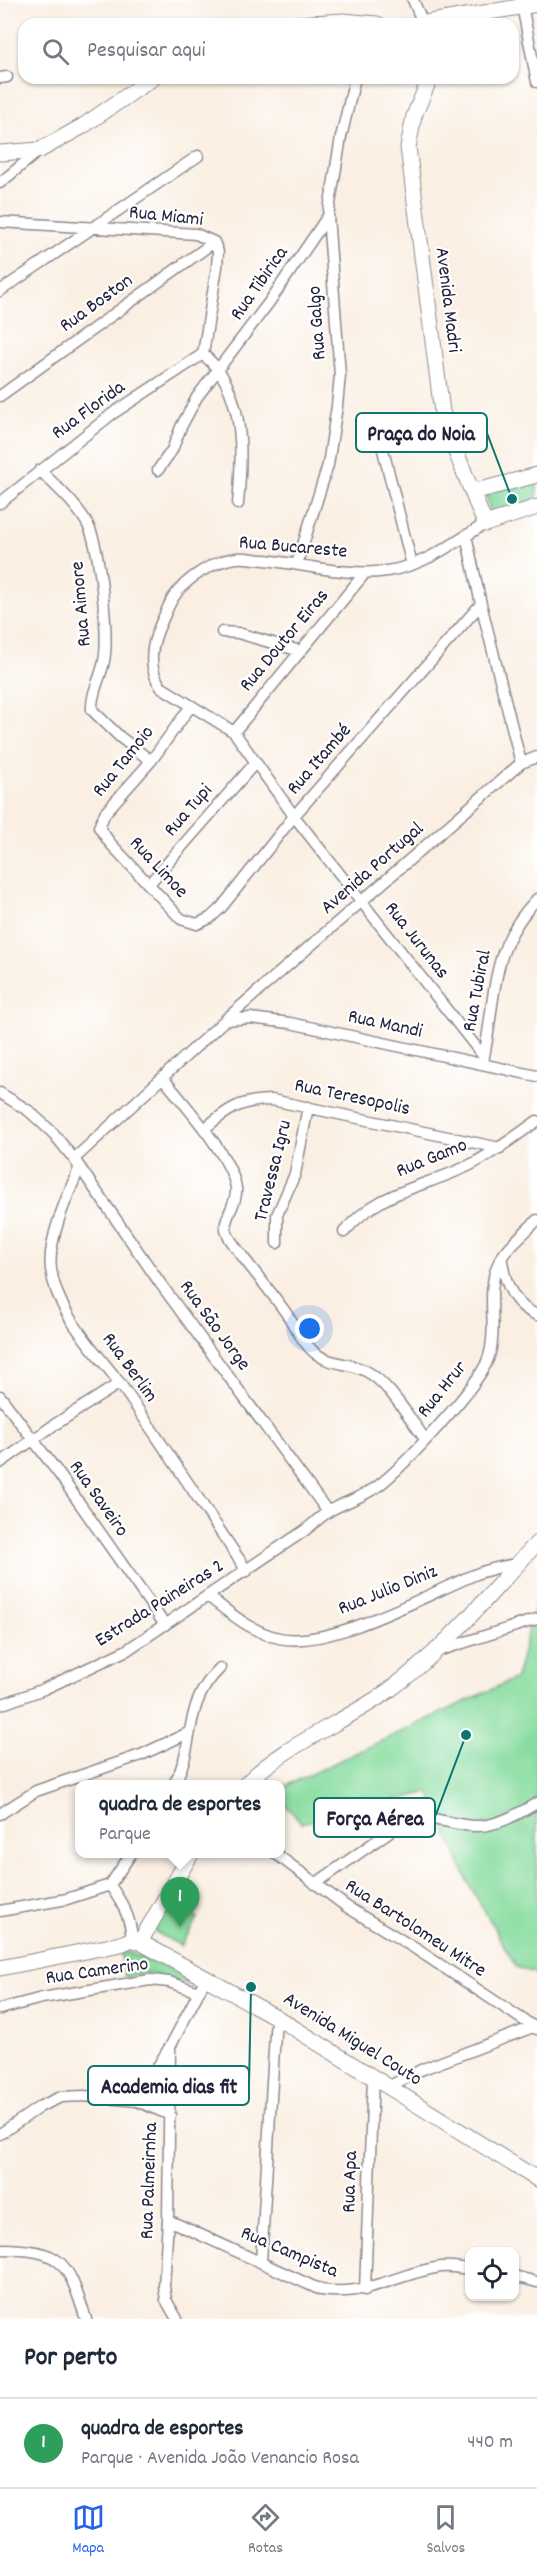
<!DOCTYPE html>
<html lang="pt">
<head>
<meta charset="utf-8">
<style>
  :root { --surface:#fff; --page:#f2f2f3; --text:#1f2937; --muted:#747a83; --line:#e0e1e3; --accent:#2563eb }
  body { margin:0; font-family:Dekko,sans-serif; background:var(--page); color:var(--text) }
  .controls { position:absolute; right:18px; bottom:18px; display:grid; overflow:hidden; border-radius:12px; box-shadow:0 2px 4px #0004 }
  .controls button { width:54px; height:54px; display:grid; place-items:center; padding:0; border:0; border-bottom:2px solid var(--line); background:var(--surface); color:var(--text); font:30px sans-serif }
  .you { position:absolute; left:310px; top:1329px; width:21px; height:21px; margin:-15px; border:4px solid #fff; border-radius:50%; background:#1a73e8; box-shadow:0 0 0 9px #1a73e833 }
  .badge { display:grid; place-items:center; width:39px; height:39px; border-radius:50%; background:var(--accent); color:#fff; font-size:20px; font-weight:700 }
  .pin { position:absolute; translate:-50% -50px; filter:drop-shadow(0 2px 3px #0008) }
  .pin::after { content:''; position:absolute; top:32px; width:21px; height:18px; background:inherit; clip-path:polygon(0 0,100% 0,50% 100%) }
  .popup { position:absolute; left:75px; top:1780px; width:210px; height:78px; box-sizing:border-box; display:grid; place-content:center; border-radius:12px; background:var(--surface); filter:drop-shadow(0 2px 4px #0005); font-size:20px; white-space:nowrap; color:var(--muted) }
  .popup b { font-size:22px; color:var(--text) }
  .popup::after { content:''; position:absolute; left:50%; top:100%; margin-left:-12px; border:12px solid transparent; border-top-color:var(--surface) }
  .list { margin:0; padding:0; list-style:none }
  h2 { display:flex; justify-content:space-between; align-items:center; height:78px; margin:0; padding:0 24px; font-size:26px }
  h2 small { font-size:20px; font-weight:400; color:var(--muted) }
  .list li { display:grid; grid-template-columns:39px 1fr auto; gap:18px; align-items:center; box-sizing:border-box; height:90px; padding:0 24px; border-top:2px solid var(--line) }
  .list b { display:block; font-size:22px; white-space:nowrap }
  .list p { margin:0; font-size:20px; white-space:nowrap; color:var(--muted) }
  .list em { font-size:20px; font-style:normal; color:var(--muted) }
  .icon { flex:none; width:33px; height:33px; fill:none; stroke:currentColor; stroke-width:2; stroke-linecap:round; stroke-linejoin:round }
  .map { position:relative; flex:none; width:537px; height:2319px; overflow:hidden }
  .search { position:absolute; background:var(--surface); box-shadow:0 2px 4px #0004; left:18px; right:18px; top:18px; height:66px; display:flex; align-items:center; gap:15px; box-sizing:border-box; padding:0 21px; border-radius:18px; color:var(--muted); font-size:22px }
  .sheet { height:168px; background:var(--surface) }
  nav { display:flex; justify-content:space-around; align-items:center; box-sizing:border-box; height:84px; border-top:2px solid var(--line); background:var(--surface); font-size:16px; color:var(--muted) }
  nav a { display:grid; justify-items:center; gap:3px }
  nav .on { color:var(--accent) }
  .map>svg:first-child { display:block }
  .green { fill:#87dc9f; stroke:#547f6d; stroke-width:1.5 }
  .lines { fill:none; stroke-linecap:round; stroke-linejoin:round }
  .minor-casing { stroke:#8e888e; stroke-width:13 }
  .secondary-casing { stroke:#8e888e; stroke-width:17 }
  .minor { stroke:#fff; stroke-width:10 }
  .secondary { stroke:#fff; stroke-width:15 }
  .labels { text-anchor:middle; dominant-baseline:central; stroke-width:4.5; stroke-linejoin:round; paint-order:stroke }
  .street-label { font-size:20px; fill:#22223b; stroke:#fff }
  .leader { fill:none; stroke:#0f766e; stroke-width:2 }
  .callout-dot { fill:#0f766e; stroke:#fff; stroke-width:2 }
  .callout { fill:#fff; stroke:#0f766e; stroke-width:2 }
  .callout-label { font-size:21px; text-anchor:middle; font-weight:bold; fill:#22223b }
</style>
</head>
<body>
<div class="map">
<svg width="537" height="2319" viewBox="0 0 537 2319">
  <rect width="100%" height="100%" fill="#fff"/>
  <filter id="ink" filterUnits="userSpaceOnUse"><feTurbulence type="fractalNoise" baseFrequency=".0167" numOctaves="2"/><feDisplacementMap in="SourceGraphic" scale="12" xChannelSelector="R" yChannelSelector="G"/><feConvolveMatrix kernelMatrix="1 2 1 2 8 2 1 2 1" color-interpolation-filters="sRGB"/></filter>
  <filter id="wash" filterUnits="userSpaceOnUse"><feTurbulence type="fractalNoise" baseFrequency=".008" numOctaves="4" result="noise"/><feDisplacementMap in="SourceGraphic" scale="24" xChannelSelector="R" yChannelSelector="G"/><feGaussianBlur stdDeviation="1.35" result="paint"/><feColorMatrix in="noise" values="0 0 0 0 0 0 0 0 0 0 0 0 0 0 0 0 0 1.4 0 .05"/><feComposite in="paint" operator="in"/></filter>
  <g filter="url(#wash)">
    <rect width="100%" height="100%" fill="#faefe2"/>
    <path class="green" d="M537,480V504L491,514L485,493Z
      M537,1599V1974L516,1967L468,1882L429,1792L302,1823L281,1800V1788L516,1678Z
      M170,1898L198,1918L181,1946L152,1930Z
      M120,1949L192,1978L193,1982L190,1984L146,1973L125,1978Z"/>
  </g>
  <g filter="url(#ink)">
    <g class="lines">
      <defs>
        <path id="minor" d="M413,0L423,23
          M521,0L537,82
          M0,78L7,77
          M0,183L40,150
          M0,222L196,234L214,242L218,252L217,267L203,354
          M0,291L198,156
          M203,354C208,359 215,365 219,371C245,409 242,460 238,504
          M0,396L214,242
          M380,438L412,565
          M40,470C56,487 77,504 88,525C100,548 109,635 104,661C101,678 91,692 92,710L120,737L151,761
          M158,470L172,450L181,427L197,397L270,301L328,216
          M0,503L112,414L203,354
          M466,535L481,604L521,763
          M297,564L328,465L337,406L340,375L328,216L341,137L355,78
          M222,632L238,633L300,651
          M191,706L151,761L105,813L99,827L110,843L181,919L197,924L210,918L221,908L294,816L481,604
          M234,732L365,573
          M149,884L256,762
          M226,1020L250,1018L290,1023L537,1076
          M484,1057L294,816L234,732L161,687C147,667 151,645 161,623C165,615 168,606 173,598C185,579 214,560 237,558C246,557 256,560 265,560C303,564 350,577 387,571C424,566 455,542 485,524
          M483,1061C497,997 488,950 537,899
          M163,1078C183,1103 232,1157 236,1188C238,1208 217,1220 230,1239C248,1266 270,1289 288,1316C296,1328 303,1343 315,1353C330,1365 349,1362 366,1371C388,1382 410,1419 425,1439
          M0,1093L29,1111L54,1134L74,1159L160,1283L328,1512
          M204,1129C228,1109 241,1100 272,1100L500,1148
          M74,1159L225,1020L521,763L537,757
          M79,1169C68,1194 47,1241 51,1269C57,1315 95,1349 121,1385C164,1446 205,1509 247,1571
          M344,1232C380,1189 425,1188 472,1164C495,1152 516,1136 537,1121
          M277,1243V1215L295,1174L308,1107
          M502,1261C505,1283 514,1306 537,1315
          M0,1396L59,1474L165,1625
          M0,1463L54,1425L120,1383
          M209,1597C231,1614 252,1632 279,1638C331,1649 425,1595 474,1575C488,1569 503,1567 518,1563
          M438,1651L537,1619
          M0,1705L44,1689L127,1650L304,1531C312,1525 320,1517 329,1511C345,1502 363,1497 378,1486C402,1468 479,1386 488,1359C499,1329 485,1294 498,1264C505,1248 525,1233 537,1220
          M174,1784C197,1744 181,1706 220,1668
          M0,1814L36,1791L141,1755L188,1733
          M276,1854L347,1907L416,1949L537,2029
          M315,1884L406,1820C430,1813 452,1826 476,1826C498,1826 518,1814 537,1803
          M110,1885C122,1903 131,1917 132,1939
          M0,1911L67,1899L110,1885L131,1854
          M0,2009L42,1998L150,1980L169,1982L199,1992
          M388,2087L423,2069L533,2027
          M137,2101L169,2048
          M0,2134L41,2106L61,2097L83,2096L137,2101L170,2115
          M168,2220L321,2290C369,2297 397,2273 441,2267C450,2266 460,2268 470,2269
          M0,2249C65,2250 67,2262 86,2319
          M261,2262L276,2017
          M514,2276L537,2282
          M365,2290L373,2077
          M177,2319L166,2300L164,2286L168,2220L170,2047L206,1978"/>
        <path id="secondary" d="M298,24L343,21L377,24
          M419,24L537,4
          M430,78L414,116L408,147L442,412L456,452L485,524L537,507
          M0,153L40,150L83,126L153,78
          M473,492L537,475
          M246,1784C284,1745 343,1723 388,1691C445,1650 489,1594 537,1543
          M140,1942L191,1854
          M0,1968L121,1944L132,1939L140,1942L276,2017L537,2179"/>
      </defs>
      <use href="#minor" class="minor-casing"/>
      <use href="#secondary" class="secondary-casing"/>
      <use href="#minor" class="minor"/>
      <use href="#secondary" class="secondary"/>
    </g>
  </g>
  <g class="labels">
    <g class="street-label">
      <text transform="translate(166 217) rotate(6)">Rua Miami</text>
      <text transform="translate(260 284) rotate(-55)">Rua Tibirica</text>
      <text transform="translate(447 300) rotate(83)">Avenida Madri</text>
      <text transform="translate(97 304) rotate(-36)">Rua Boston</text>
      <text transform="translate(318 323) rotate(-94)">Rua Galgo</text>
      <text transform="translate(89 411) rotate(-36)">Rua Florida</text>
      <text transform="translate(293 548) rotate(5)">Rua Bucareste</text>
      <text transform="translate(82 604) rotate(-95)">Rua Aimore</text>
      <text transform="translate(285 641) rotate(-50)">Rua Doutor Eiras</text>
      <text transform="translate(320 760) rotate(-49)">Rua Itambé</text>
      <text transform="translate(124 762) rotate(-51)">Rua Tamoio</text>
      <text transform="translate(189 811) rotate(-49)">Rua Tupi</text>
      <text transform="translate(158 868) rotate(47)">Rua Limoe</text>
      <text transform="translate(373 869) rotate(-41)">Avenida Portugal</text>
      <text transform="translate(416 941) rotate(52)">Rua Jurunas</text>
      <text transform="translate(478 991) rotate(-79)">Rua Tubiral</text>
      <text transform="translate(385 1025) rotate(12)">Rua Mandi</text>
      <text transform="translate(352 1098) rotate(12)">Rua Teresopolis</text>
      <text transform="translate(432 1159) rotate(-22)">Rua Gamo</text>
      <text transform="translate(274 1171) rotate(-76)">Travessa Igru</text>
      <text transform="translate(214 1326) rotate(54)">Rua São Jorge</text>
      <text transform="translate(129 1368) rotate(54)">Rua Berlim</text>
      <text transform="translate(443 1390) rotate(-51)">Rua Hrur</text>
      <text transform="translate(98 1499) rotate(55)">Rua Saveiro</text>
      <text transform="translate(388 1591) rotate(-22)">Rua Julio Diniz</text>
      <text transform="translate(160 1604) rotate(-32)">Estrada Paineiras 2</text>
      <text transform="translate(415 1929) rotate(33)">Rua Bartolomeu Mitre</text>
      <text transform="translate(97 1972) rotate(-8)">Rua Camerino</text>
      <text transform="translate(352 2040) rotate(32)">Avenida Miguel Couto</text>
      <text transform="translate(150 2181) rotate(-88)">Rua Palmeirnha</text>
      <text transform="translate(351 2182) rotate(-88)">Rua Apa</text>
      <text transform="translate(289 2253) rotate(23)">Rua Campista</text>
    </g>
  </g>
  <path class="leader" d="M512 499L487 433M466 1735L435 1817M251 1987L249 2086"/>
  <g class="callout-dot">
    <circle cx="512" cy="499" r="6"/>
    <circle cx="466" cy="1735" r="6"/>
    <circle cx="251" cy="1987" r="6"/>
  </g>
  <g class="callout">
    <rect x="356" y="413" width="131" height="39" rx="6"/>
    <rect x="314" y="1798" width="121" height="39" rx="6"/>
    <rect x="88" y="2066" width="161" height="39" rx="6"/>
  </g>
  <g class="callout-label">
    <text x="421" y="440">Praça do Noia</text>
    <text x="375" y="1825">Força Aérea</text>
    <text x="169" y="2093">Academia dias fit</text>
  </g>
</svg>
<div class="controls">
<button><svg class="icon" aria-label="locate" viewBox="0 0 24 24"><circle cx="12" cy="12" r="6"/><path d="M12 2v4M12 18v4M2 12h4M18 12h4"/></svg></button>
</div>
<div class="you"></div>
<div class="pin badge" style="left:180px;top:1927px;background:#2e9e5b">1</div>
<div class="popup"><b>quadra de esportes</b>Parque</div>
<div class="search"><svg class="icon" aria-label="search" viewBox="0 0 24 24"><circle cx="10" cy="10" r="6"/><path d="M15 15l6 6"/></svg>Pesquisar aqui</div>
</div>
<section class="sheet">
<h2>Por perto<small></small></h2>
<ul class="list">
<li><span class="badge" style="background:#2e9e5b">1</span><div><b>quadra de esportes</b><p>Parque · Avenida João Venancio Rosa</p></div><em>440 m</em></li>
</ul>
</section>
<nav>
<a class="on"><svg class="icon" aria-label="map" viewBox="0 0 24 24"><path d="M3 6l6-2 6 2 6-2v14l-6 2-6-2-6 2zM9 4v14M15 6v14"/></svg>Mapa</a>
<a><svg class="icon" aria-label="directions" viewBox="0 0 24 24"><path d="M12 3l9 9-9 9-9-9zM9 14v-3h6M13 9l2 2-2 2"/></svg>Rotas</a>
<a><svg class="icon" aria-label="saved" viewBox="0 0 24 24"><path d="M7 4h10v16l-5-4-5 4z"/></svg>Salvos</a>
</nav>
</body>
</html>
